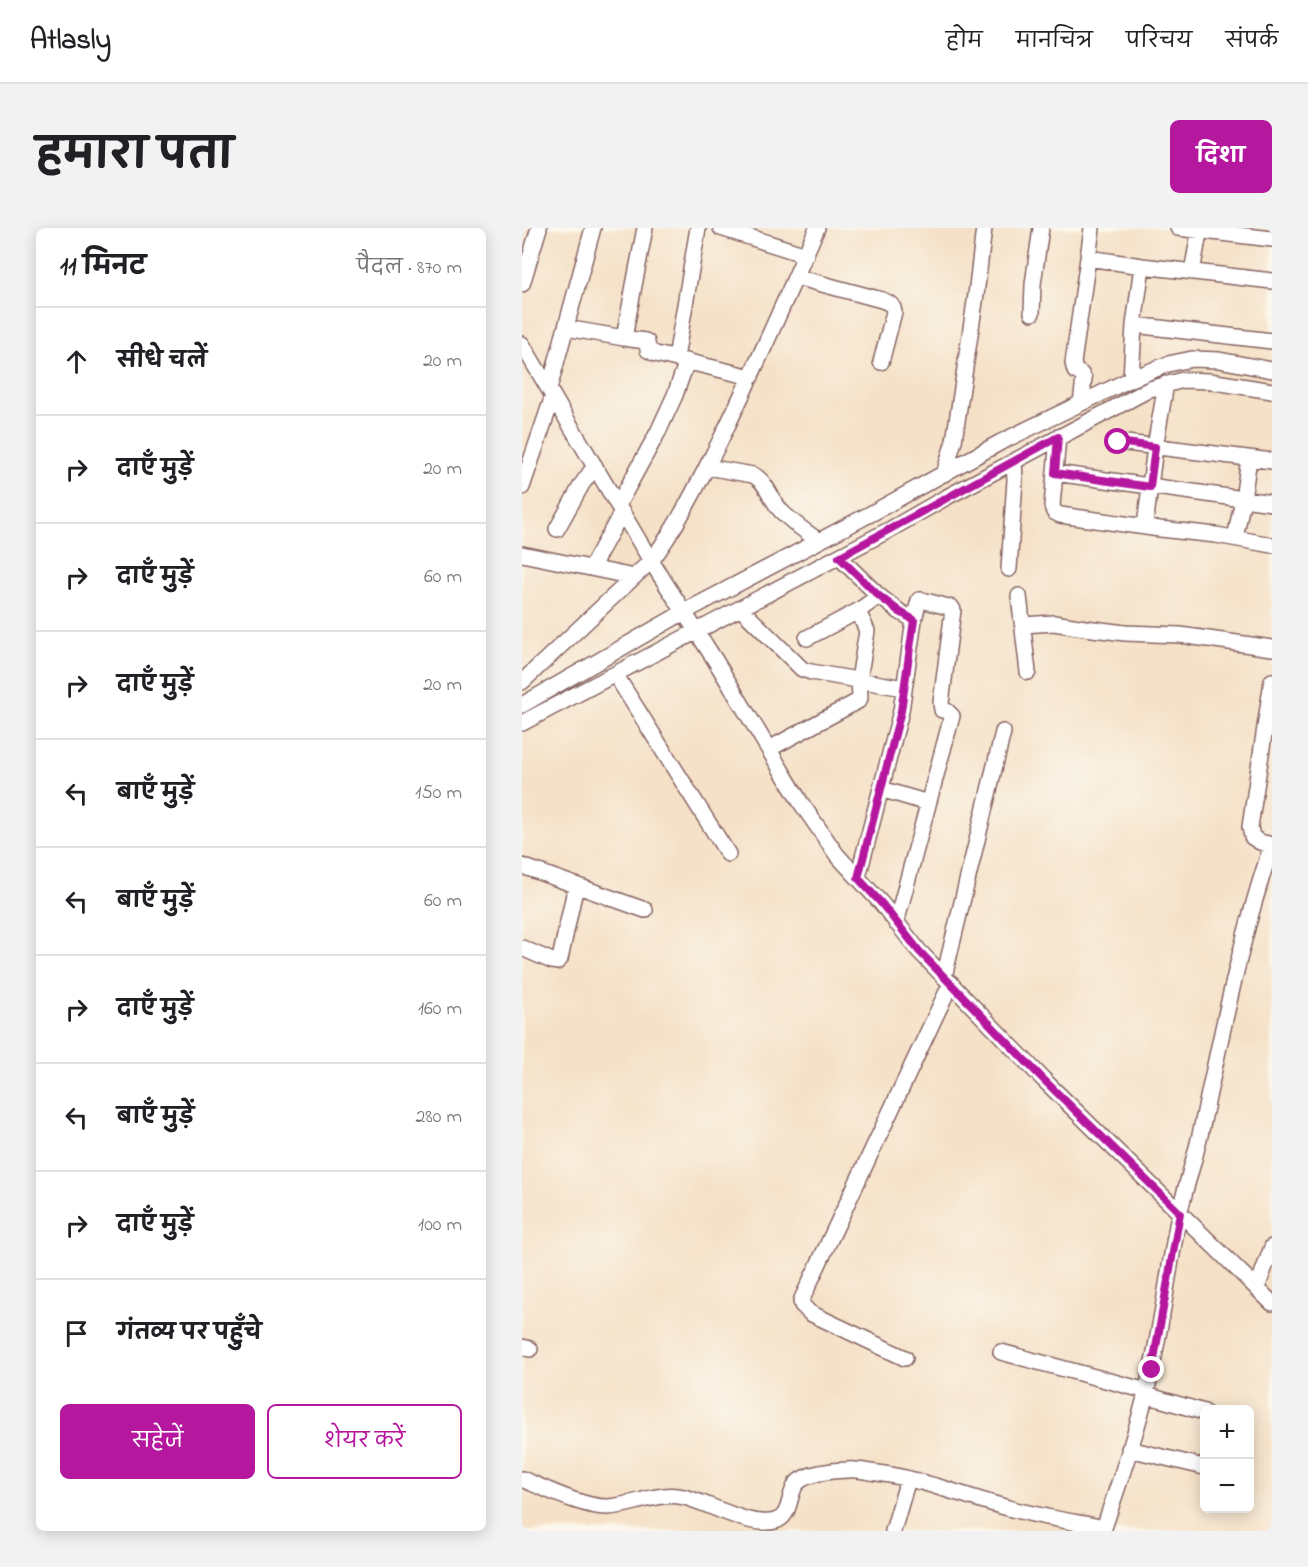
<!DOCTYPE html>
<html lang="hi">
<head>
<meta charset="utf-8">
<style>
  :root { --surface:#fff; --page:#f2f2f2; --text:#202124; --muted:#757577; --line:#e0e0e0; --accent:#b5179e }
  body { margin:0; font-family:"Indie Flower","Playpen Sans Deva",sans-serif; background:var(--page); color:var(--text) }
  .controls { position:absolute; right:18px; bottom:18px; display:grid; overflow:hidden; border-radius:9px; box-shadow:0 3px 15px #0003 }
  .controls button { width:54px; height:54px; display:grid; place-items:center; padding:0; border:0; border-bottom:2px solid var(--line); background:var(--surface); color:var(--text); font:30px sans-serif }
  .stop { position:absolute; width:18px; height:18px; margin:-14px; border:4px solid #b5179e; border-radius:50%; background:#fff }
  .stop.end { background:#b5179e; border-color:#fff; box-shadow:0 2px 6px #0008 }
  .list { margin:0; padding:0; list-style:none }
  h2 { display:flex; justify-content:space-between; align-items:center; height:78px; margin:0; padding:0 24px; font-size:26px }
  h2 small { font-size:20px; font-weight:400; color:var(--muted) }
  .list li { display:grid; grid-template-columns:39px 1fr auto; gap:18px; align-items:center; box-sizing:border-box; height:108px; padding:0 24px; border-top:2px solid var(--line) }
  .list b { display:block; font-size:22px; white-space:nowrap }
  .list em { font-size:20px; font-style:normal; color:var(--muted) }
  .actions { display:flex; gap:12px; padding:18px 24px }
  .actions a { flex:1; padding:14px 0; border:2px solid var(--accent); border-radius:9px; text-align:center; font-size:21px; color:var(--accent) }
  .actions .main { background:var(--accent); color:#fff }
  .icon { flex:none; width:33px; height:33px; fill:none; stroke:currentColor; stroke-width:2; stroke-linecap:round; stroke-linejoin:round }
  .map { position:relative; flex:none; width:750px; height:1303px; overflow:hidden; border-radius:9px }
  header { display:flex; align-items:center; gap:36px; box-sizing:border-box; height:84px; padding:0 30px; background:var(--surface); border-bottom:2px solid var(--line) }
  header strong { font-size:28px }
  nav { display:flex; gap:33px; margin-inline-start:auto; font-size:21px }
  .intro { display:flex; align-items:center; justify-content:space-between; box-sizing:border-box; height:144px; padding:0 36px }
  h1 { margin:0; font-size:42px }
  .button { padding:15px 27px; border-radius:9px; background:var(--accent); color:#fff; font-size:21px; font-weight:700 }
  main { display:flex; gap:36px; padding:0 36px }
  aside { flex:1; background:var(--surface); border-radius:9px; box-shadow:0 3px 15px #0003 }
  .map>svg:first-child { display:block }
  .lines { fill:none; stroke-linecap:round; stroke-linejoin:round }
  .minor-casing { stroke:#866362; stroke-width:18 }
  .minor { stroke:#fff; stroke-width:15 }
  .route { stroke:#b5179e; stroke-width:8 }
</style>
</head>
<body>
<header>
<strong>Atlasly</strong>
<nav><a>होम</a><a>मानचित्र</a><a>परिचय</a><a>संपर्क</a></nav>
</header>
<div class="intro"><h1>हमारा पता</h1><a class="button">दिशा</a></div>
<main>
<aside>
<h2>11 मिनट<small>पैदल · 870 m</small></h2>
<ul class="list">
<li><svg class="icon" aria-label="ahead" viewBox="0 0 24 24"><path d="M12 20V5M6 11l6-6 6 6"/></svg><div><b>सीधे चलें</b></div><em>20 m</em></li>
<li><svg class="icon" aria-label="right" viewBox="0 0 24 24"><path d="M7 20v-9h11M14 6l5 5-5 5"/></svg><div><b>दाएँ मुड़ें</b></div><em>20 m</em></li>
<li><svg class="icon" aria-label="right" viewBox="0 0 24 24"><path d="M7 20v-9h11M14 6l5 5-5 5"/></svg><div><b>दाएँ मुड़ें</b></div><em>60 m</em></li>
<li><svg class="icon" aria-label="right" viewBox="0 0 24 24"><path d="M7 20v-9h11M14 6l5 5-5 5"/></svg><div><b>दाएँ मुड़ें</b></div><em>20 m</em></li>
<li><svg class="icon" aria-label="left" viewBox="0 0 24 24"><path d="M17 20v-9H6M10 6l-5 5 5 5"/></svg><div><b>बाएँ मुड़ें</b></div><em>150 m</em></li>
<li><svg class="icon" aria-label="left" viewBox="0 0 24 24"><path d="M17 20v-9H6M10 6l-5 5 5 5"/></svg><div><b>बाएँ मुड़ें</b></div><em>60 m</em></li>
<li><svg class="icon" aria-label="right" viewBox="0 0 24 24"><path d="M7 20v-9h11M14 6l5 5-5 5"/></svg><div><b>दाएँ मुड़ें</b></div><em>160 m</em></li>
<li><svg class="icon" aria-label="left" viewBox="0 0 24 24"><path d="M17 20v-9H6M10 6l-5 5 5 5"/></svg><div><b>बाएँ मुड़ें</b></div><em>280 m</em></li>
<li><svg class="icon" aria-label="right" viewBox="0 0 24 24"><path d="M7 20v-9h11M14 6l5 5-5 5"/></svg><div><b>दाएँ मुड़ें</b></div><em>100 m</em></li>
<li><svg class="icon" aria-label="arrive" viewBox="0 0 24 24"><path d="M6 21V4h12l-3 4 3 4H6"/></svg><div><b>गंतव्य पर पहुँचे</b></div></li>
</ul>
<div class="actions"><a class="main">सहेजें</a><a>शेयर करें</a></div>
</aside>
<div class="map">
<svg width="750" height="1303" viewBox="0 0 750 1303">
  <rect width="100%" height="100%" fill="#fbf7ec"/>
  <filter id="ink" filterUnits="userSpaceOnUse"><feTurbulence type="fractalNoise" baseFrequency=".0167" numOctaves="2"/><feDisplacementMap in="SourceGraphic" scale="12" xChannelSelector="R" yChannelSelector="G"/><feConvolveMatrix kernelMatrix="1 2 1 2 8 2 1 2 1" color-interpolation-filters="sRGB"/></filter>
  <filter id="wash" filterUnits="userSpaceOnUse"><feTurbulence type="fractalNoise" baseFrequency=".008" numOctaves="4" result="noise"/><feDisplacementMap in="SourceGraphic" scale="24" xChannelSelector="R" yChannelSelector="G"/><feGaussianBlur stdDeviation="1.35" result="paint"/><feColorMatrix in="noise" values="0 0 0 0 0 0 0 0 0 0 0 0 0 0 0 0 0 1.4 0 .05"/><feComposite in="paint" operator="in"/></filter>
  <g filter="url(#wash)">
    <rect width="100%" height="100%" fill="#f5e1c7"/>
  </g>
  <g filter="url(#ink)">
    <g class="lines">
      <defs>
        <path id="minor" d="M199,0L284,27
          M656,0L750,11
          M566,30L570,0
          M670,44L678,0
          M274,49L360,72C367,75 371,76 372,84L359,134
          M0,56L17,0
          M510,85L511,56L519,0
          M612,97L620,38L750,53
          M44,100L102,110L123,0
          M102,110L123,113L125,114L126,122L134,126L229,149
          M0,116L129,333L193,432L279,575L315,627L360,676L397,723L522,852L750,1075
          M154,130L176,0
          M609,151L612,97L750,113
          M27,161L71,0
          M559,175L562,151L559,146L553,143L551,135L566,30L620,38
          M536,209L530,278L532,284L538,287L638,301L694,307L750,317
          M596,214L750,233
          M185,239L231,247C245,253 249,273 260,284C271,295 284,304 297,313
          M533,245L750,275
          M422,246L432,213L454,67L462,0
          M0,259L31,168
          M96,277L136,204L153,167L165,133
          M623,298L633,219L644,156
          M35,301L60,256L73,238
          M713,310L721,271L727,231
          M0,326L112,349
          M317,329L357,368L378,384L392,392L379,483L336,649
          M69,340L100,284
          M487,341L493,252L492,233
          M497,368L506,444
          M219,381L280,441L289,444L382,460
          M501,397L532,395L563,400L603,405L658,407L750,420
          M285,410L336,383
          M93,446L206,626
          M0,454L129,333C157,296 177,254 198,213C232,143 264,71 295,0
          M0,477L162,384L352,284L479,214L609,151L646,136L670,131L697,132L750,142
          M0,495L367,302L423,270L628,161L661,152L687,153L750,163
          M247,521L336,473L338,470L337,452L345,403L336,383L357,368
          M359,561L406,575
          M0,638L123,682
          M374,695L430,488L425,483L420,482L419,475L431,382L430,380L400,372H397L392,392
          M0,720L30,733L35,734L38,731L54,657
          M422,749L481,504
          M735,1060L750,1019
          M0,1119L8,1121
          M479,1124L625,1163
          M383,1130L288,1085L280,1077L279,1073L429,755
          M624,1167L682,1184
          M607,1221L682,1239
          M0,1251C22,1260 63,1280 86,1279C111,1278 136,1263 162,1269C187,1275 228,1300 253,1293C269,1289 266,1268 274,1256C283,1245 312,1242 326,1242C333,1241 341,1243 348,1244C394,1249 436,1266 479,1278C513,1288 547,1293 582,1300C597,1254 614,1208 625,1161C639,1103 646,1044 657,987C663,960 672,934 678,907C699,810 718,711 750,617L738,614L730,609L728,599L750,453
          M371,1303L386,1251"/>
      </defs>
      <use href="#minor" class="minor-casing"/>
      <use href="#minor" class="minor"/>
    </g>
  </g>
  <g class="lines" filter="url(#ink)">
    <path class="route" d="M596,214L633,219L628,259L533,245L536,209L317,329L357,368L378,384L392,392L379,483L336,650L360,676L397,723L522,852L658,985L630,1142"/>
  </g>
</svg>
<div class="controls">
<button>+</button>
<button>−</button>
</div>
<div class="stop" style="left:596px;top:214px"></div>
<div class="stop end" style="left:630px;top:1142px"></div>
</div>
</main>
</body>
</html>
